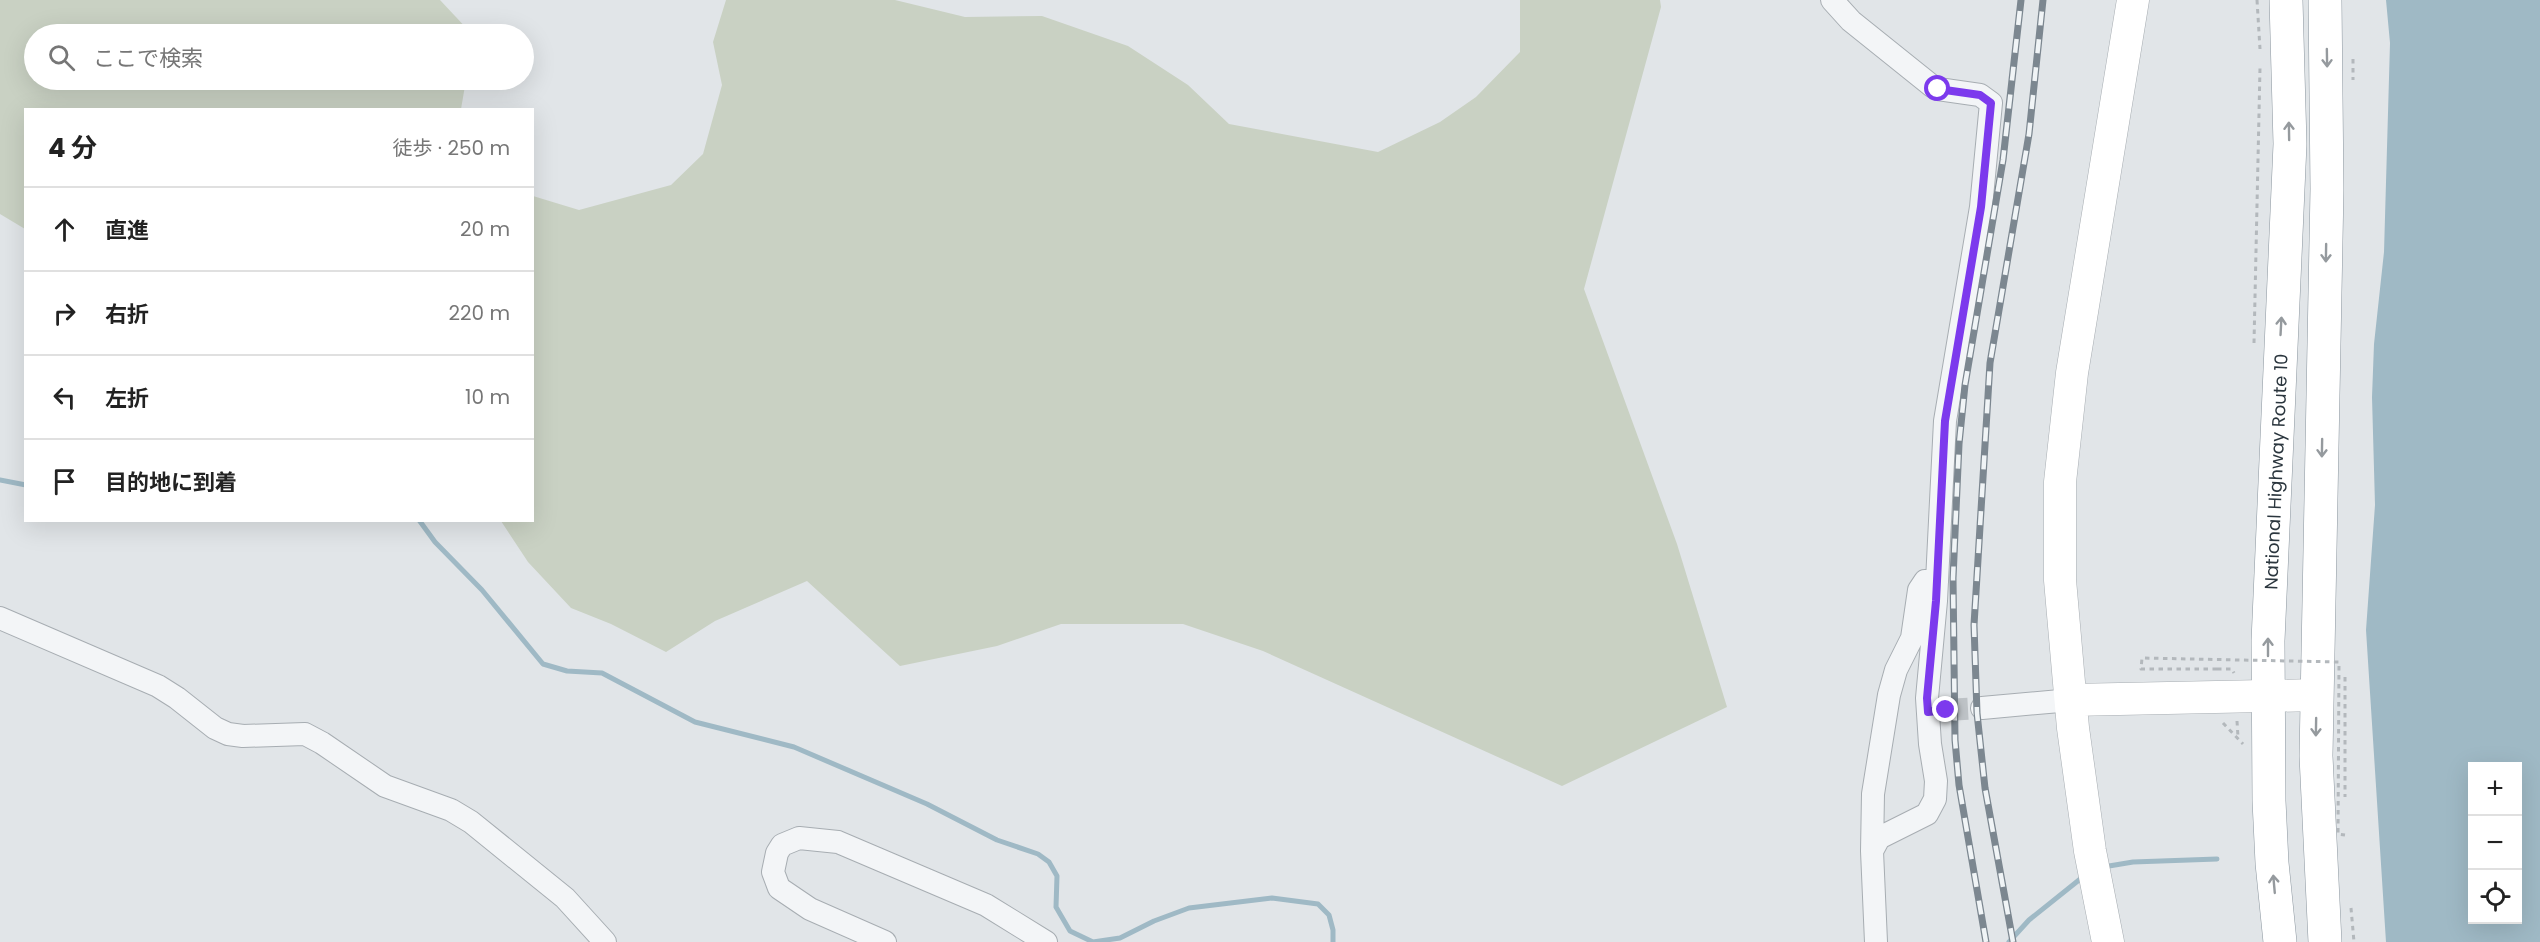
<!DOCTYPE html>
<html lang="ja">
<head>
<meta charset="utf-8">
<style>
  :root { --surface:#fff; --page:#f6f6f6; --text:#222; --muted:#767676; --line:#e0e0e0 }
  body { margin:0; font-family:Poppins,"Noto Sans JP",sans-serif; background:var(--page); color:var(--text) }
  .controls { position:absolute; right:18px; bottom:18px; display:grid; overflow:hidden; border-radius:0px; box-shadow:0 6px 24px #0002 }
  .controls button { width:54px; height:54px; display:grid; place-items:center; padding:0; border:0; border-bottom:2px solid var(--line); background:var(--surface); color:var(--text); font:30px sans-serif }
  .stop { position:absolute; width:18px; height:18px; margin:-14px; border:4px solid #7c3aed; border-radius:50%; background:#fff }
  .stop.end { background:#7c3aed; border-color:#fff; box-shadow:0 2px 6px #0008 }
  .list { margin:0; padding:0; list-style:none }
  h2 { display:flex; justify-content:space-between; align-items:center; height:78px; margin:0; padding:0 24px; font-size:26px }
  h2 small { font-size:20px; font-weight:400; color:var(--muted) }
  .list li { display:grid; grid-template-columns:39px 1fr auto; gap:18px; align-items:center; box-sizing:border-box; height:84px; padding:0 24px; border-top:2px solid var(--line) }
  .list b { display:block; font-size:22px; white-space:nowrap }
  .list em { font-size:20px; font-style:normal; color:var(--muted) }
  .icon { flex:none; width:33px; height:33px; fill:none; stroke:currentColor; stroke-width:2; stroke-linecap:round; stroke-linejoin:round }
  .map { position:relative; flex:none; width:2540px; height:942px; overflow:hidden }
  .search { position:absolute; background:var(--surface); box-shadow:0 6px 24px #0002; left:24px; top:24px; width:510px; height:66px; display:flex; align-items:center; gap:15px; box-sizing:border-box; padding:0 21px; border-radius:33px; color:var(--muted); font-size:22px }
  .panel { position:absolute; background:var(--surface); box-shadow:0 6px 24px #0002; left:24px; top:108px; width:510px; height:414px; border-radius:0px }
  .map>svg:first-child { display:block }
  .green { fill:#c9d1c3 }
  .water { fill:#9fb9c5; fill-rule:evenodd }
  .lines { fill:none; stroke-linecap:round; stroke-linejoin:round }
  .stream { stroke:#9fb9c5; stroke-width:5 }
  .street-tunnel { stroke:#bdc2c6; stroke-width:22; stroke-dasharray:22 11; stroke-linecap:butt }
  .street-casing { stroke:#a7adb2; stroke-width:24 }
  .secondary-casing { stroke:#a7adb2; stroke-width:33 }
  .highway-casing { stroke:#8a959e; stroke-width:34 }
  .path { stroke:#b3b8bc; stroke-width:3; stroke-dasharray:4.5 4.5; stroke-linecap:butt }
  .street { stroke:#f3f5f7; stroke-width:22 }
  .secondary { stroke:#fff; stroke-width:32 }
  .highway { stroke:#fff; stroke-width:33 }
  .rail-casing { stroke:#7c8790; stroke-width:7 }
  .rail { stroke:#f0f4f6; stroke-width:4.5; stroke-dasharray:14; stroke-linecap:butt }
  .path-bridge { stroke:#b3b8bc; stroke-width:3; stroke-dasharray:4.5 4.5; stroke-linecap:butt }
  .oneway { stroke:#959a9e }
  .route { stroke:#7c3aed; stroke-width:8 }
  .labels { text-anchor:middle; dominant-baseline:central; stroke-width:4.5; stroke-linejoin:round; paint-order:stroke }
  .street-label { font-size:18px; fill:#2b363e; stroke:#f0f4f6 }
</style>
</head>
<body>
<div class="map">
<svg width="2540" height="942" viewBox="0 0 2540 942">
  <rect width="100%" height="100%" fill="#e1e5e8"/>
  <path class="green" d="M0,0H440L470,32V34H34V80H466L461,109L26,110L25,229L0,214Z
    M726,0H895L965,17L1042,16L1128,46L1188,85L1229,124L1378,152L1440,122L1476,97L1520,52V0H1660L1661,7L1584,289L1677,544L1727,707L1562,786L1263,651L1183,624H1061L997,646L900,666L807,581L715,621L666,652L611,624L571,608L528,562L501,521L532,520L533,196L579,210L671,185L703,154L722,85L713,42Z"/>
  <path class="water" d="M2386,0H2540V942H2386L2366,630L2375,505L2372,397L2374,344L2384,252L2390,43ZM2472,766H2518V920H2472Z"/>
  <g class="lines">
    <path class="stream" d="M0,480L26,485
      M419,520L435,542L482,590L543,664L567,671L602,673L695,722L794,747L927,804L997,840L1038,854L1049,862L1057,876L1056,907L1070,931L1093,942L1120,938L1154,921L1189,908L1272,898L1318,904L1329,915L1333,930V942
      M2103,867L2133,862L2217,859
      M2009,942L2029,920L2084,876"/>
    <path class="street-tunnel" d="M1946,710L1982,708"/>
    <defs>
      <path id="street" d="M1832,0L1851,21L1932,86L1938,89L1980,95L1991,103L1981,207L1945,421L1936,601L1927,698L1930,744L1936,781L1935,799L1927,814L1879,838L1872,851L1876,942
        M0,618L158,686L177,698L215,728L228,734L243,736L305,734L322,743L385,786L451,810L471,822L565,898L605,942
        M1982,708L2071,700
        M1872,851L1873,794L1889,695L1896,670L1912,638L1919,590L1925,581L1937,582
        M885,942L810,909L779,888L773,872L777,853L782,845L799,838L838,842L986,905L1046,942"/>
      <path id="secondary" d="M2071,700L2317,695
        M2108,942L2090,851L2073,728L2060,580V482L2072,373L2133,0"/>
      <g id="highway">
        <path d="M2325,0L2327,189L2316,756L2325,942"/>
        <path id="s1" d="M2280,942L2272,863L2269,801L2268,641L2290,144L2286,0"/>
      </g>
    </defs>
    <use href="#street" class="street-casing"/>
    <use href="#secondary" class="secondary-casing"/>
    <use href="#highway" class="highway-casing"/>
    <path class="path" d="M2257,0L2260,49
      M2353,59V80
      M2254,343L2260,68
      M2217,669H2232L2234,673
      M2345,677V797
      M2237,721L2238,737
      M2223,723L2243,744
      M2351,908L2354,942"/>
    <use href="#street" class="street"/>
    <use href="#secondary" class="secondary"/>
    <use href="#highway" class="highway"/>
    <defs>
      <path id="rail" d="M1986,942L1959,785L1955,740L1953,578L1959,444L1965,385L2003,160L2021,0
        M2013,942L1985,788L1977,713L1974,625L1990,363L2029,134L2043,0"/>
    </defs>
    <use href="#rail" class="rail-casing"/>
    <use href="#rail" class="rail"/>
    <path class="path-bridge" d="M2217,669H2141L2142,658L2339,662L2338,834L2345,835"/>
  </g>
  <defs><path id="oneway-shaft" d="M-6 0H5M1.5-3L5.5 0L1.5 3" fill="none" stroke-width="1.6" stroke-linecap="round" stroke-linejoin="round" transform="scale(1.5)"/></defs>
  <g class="oneway">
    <use href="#oneway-shaft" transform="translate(2327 58) rotate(89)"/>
    <use href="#oneway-shaft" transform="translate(2289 131) rotate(-91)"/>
    <use href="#oneway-shaft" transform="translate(2326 253) rotate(91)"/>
    <use href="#oneway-shaft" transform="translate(2281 326) rotate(-87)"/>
    <use href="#oneway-shaft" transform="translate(2322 448) rotate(91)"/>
    <use href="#oneway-shaft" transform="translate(2268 647) rotate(-90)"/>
    <use href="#oneway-shaft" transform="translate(2316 727) rotate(91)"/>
    <use href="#oneway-shaft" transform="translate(2274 884) rotate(-95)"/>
  </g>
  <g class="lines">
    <path class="route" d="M1938,89L1980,95L1991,103L1981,207L1945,421L1936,601L1927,698L1928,712L1946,710"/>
  </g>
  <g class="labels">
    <g class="street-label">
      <text stroke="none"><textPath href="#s1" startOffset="471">National Highway Route 10</textPath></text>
    </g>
  </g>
</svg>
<div class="controls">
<button>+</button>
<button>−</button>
<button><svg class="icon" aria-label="locate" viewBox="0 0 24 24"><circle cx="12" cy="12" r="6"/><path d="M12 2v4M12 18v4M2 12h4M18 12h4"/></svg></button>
</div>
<div class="stop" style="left:1938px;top:89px"></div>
<div class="stop end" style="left:1946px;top:710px"></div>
<div class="search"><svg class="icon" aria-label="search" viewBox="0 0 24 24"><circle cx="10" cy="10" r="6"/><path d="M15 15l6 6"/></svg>ここで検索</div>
<section class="panel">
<h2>4 分<small>徒歩 · 250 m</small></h2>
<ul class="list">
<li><svg class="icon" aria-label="ahead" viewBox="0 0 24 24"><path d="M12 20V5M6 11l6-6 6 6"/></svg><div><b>直進</b></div><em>20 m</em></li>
<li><svg class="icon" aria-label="right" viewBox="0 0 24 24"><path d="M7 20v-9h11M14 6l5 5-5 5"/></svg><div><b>右折</b></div><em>220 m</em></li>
<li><svg class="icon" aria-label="left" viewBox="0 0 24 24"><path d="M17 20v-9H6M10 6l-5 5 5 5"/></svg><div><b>左折</b></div><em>10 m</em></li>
<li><svg class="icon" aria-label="arrive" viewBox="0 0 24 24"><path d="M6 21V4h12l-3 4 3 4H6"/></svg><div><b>目的地に到着</b></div></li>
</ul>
</section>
</div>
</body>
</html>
